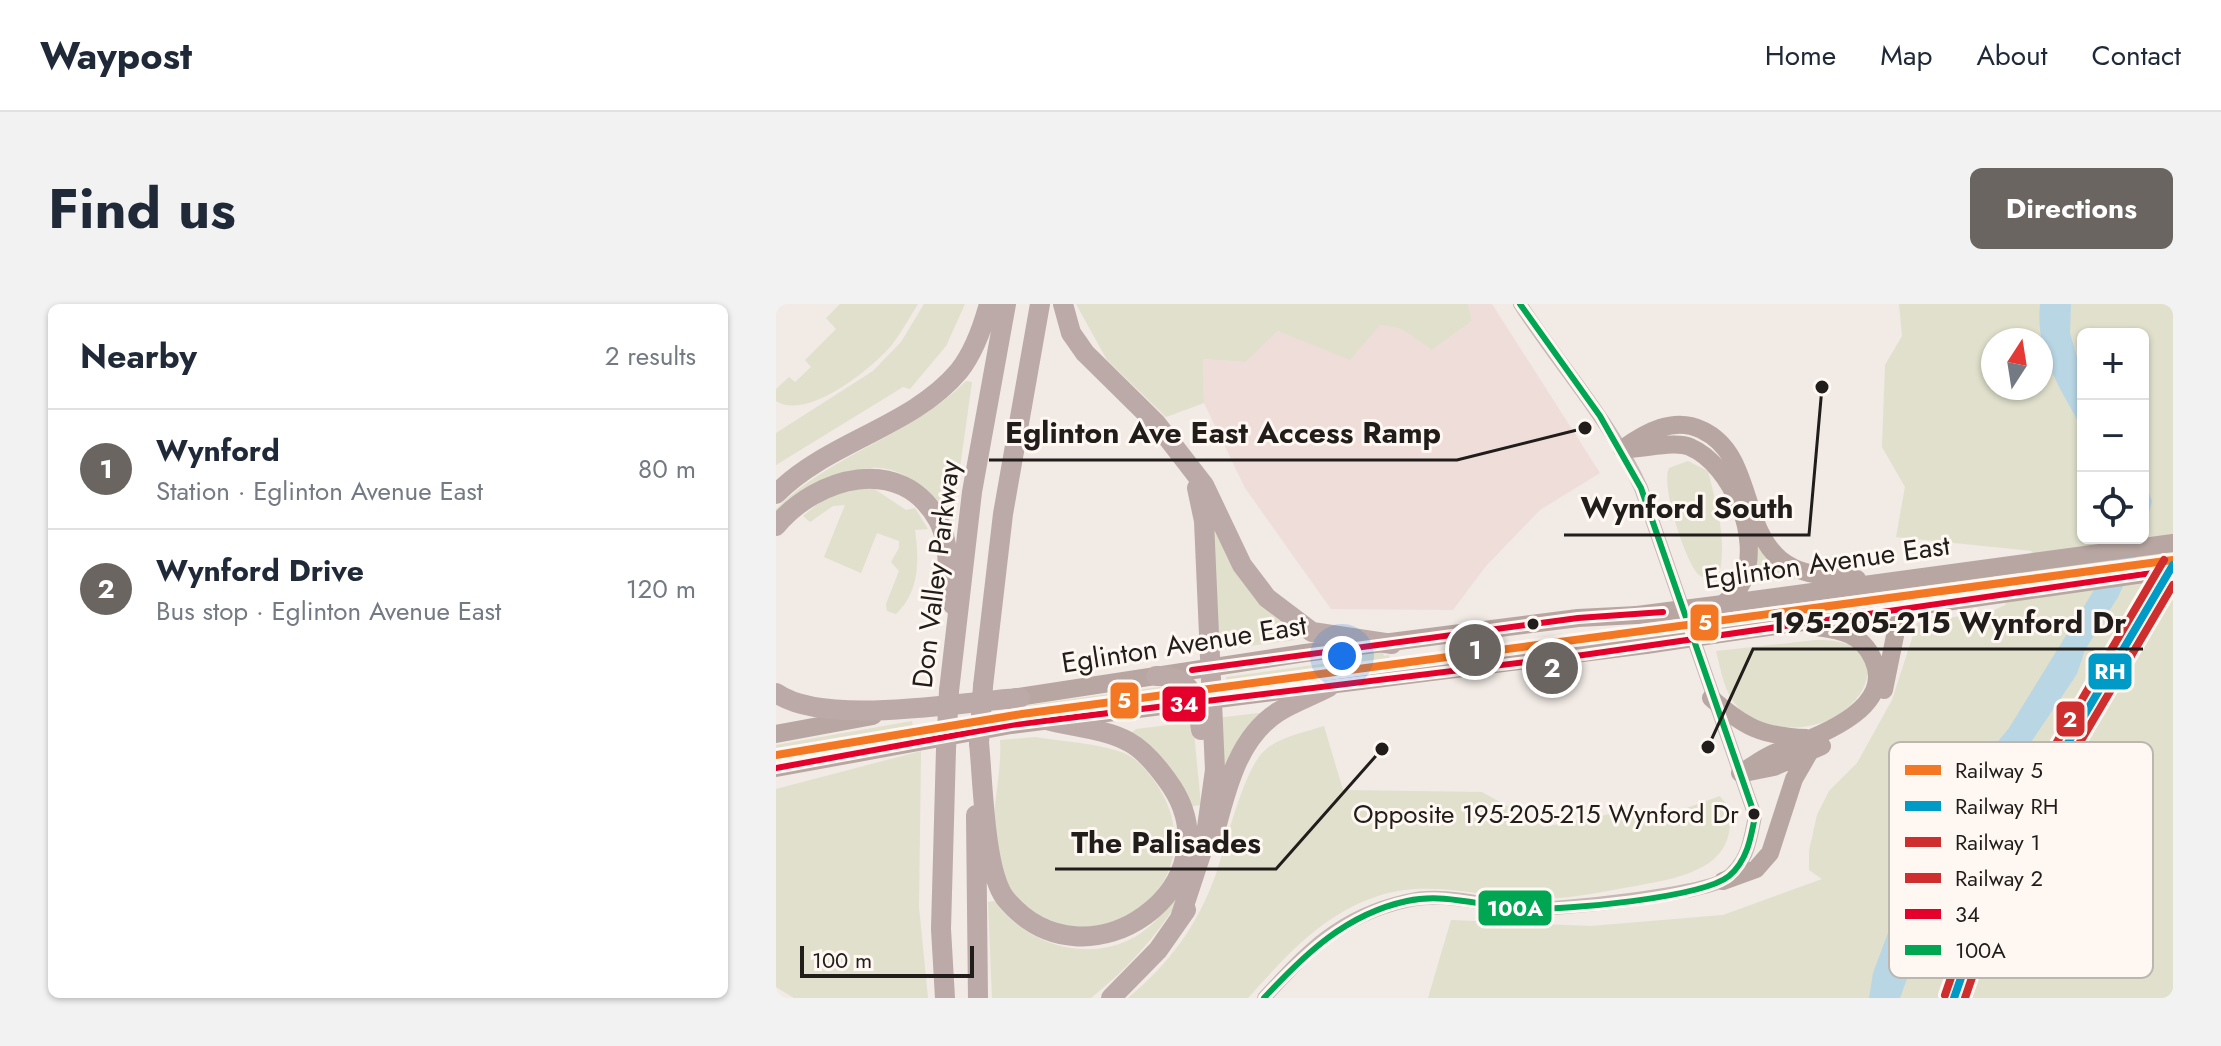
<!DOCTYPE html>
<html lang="en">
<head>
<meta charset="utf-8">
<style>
  :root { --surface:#fff; --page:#f2f2f3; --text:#1f2937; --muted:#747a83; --line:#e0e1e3; --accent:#6a6561 }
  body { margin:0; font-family:Jost,sans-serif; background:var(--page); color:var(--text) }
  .controls { position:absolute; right:24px; top:24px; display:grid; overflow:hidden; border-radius:12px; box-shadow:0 2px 6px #0004 }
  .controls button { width:72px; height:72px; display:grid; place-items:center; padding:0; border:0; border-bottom:2px solid var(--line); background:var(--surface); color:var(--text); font:40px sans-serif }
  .compass { position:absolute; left:1205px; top:24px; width:72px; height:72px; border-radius:50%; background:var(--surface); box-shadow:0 2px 6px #0004; rotate:12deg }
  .scale { position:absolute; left:24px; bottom:20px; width:174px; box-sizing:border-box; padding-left:8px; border:4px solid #211d1a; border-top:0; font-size:22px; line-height:28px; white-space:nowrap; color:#211d1a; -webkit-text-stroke:6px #fff7f2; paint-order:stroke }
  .you { position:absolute; left:566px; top:352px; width:28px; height:28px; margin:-20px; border:6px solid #fff; border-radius:50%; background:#1a73e8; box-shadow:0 0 0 12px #1a73e833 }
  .badge { display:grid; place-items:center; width:52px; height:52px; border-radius:50%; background:var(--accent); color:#fff; font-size:26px; font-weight:700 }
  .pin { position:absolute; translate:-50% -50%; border:4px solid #fff; box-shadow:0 2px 8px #0006 }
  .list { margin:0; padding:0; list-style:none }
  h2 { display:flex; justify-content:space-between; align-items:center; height:104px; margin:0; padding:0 32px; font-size:34px }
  h2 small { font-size:26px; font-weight:400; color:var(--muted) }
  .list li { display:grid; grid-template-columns:52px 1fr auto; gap:24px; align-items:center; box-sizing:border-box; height:120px; padding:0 32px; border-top:2px solid var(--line) }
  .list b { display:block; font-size:30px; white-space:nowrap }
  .list p { margin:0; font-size:26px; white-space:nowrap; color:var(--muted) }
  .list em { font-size:26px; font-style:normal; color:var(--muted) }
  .icon { flex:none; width:44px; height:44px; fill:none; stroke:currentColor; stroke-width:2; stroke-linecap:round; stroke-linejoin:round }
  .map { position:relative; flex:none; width:1397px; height:694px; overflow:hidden; border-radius:12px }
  header { display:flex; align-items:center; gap:48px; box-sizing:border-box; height:112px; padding:0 40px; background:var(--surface); border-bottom:2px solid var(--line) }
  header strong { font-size:38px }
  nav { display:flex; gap:44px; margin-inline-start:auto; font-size:28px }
  .intro { display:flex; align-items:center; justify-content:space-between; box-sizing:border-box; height:192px; padding:0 48px }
  h1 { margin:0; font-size:56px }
  .button { padding:20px 36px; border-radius:12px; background:var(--accent); color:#fff; font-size:28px; font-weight:700 }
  main { display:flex; gap:48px; padding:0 48px }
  aside { flex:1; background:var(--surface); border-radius:12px; box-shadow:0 2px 6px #0004 }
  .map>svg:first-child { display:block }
  .commercial { fill:#efddda }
  .green { fill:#e0e0cc; fill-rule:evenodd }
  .water { fill:#b9d6e5 }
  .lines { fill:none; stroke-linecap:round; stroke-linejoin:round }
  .minor { stroke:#c6b8b5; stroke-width:14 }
  .major { stroke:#b8a6a2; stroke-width:18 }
  .highway { stroke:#bbaaa7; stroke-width:20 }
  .major-bridge { stroke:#b8a6a2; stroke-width:18 }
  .highway-bridge { stroke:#bbaaa7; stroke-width:20 }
  .bus-1-casing { stroke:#fff7f2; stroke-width:12 }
  .bus-2-casing { stroke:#fff7f2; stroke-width:12 }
  .bus-1 { stroke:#e4002b; stroke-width:6 }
  .bus-2 { stroke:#00a651; stroke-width:6 }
  .rail-1-casing { stroke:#fff7f2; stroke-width:14 }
  .rail-2-casing { stroke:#fff7f2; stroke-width:14 }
  .rail-3-casing { stroke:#fff7f2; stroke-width:14 }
  .rail-4-casing { stroke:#fff7f2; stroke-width:14 }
  .rail-1 { stroke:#f47824; stroke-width:8 }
  .rail-2 { stroke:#009ac7; stroke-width:8 }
  .rail-3 { stroke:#cf2e2f; stroke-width:8 }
  .rail-4 { stroke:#cf2e2f; stroke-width:8 }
  .bus-dot { fill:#211d1a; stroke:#fff7f2; stroke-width:3 }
  .labels { text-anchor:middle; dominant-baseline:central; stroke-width:6; stroke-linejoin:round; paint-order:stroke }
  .bus-label { font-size:26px; fill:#211d1a; stroke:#fff7f2; text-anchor:end }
  .street-label { font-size:28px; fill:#211d1a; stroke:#fff7f2 }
  .key { fill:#fff7f2; stroke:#bcb6b1; stroke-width:2 }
  .key-label { font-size:22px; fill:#211d1a }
  .leader { fill:none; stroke:#211d1a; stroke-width:3 }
  .callout-dot { fill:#211d1a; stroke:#fff7f2; stroke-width:3 }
  .callout-label { font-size:30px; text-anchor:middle; font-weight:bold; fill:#211d1a; stroke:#fff7f2; stroke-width:6; stroke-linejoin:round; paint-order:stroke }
  .line-badge { stroke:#fff7f2; stroke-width:3 }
  .badge-label { font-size:22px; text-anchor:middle; font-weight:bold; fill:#fff }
</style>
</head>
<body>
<header>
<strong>Waypost</strong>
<nav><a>Home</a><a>Map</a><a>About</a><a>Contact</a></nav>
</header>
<div class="intro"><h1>Find us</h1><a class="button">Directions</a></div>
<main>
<aside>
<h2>Nearby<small>2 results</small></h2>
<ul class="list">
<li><span class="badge">1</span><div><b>Wynford</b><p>Station · Eglinton Avenue East</p></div><em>80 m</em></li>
<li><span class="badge">2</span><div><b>Wynford Drive</b><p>Bus stop · Eglinton Avenue East</p></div><em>120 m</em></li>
</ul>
</aside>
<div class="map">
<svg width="1397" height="694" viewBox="0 0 1397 694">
  <rect width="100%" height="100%" fill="#f1eae5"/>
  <path class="commercial" d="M692,0H716L824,169L764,206L710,262L677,306L555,305L469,184L428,99L427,55L470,58L502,27L531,36L604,21L625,25L656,46L696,17Z"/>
  <path class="green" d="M64,0H142C133,14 125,29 115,42C94,66 31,117 0,97V85L13,73L19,78L35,63L29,56L60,25L50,14Z
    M148,0H189L170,42L134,85L127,83L0,161V129L97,67L125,38Z
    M300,0H692L696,17L656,46L625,25L604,21L574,56L502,27L470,58L427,55L428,99L390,113L331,56Z
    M1123,0H1397V694H652L675,616L815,622L947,611L1046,575L1033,566V547L1041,511L1053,487L1081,459L1116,396L1141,319L1216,307L1229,301L1256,247L1120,233L1129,183L1106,143L1109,61L1126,32ZM1307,30H1367V234H1307ZM1217,36H1265V84H1217Z
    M190,77L196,78L175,228C164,213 153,189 138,178C91,141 38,185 0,213V205C55,150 135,132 190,77Z
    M912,157L932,167C941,204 953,241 941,278C935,276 927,274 923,271C910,260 884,180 893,164Z
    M97,184L130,206L139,204L152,225L139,226C143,256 144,287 120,310L111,307L110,300L123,267L115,258L123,244V237L101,229L85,269L48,253L69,201L57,202L34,218L27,212L58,187Z
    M439,221C461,271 477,299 522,331L519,336L442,346L434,249Z
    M976,233L1023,274L976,279Z
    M1217,270L1219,283L979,316L977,302Z
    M1040,336C1137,333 1083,441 995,421C978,417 965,410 955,394C947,381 944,362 940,347Z
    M607,347L608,352L613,351L615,363L451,386L450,373L581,355V351Z
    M384,383L386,393L246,412L245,402Z
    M491,408L449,468L441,414Z
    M136,417L138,430L0,454V441Z
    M417,418L425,501L412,503L353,431L360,425Z
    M548,422L567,486L706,488L768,523L844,508L872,518L944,492C946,497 951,497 952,505C964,560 910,573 870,580C829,587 791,597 750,594C702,592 652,576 605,591C547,609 511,651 472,694H352C393,660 422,621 440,570C450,540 466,472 486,449C501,433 527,429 548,422Z
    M260,433C288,438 324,439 350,450C365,456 382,480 389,495C435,594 304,670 241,593C237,588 229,581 226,574C206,530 227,480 224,436Z
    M145,447L143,603L152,694H18L0,683V485Z
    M397,594L403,596C380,633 349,667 315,694H216L212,598L219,597C252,646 326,663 373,623C383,615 390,604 397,594Z"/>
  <path class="water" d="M1264,0H1295L1294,29L1307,73V126C1284,83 1259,50 1264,0Z
    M1367,174L1376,197L1365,243L1342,293L1309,346L1301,370L1181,548L1165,581L1124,694H1093L1097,669L1119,610L1150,540L1190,476L1233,424L1350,234H1367Z"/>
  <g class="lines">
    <path class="minor" d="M488,694C532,646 564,612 630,597C670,587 712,603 751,605C781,606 930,590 949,575C972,558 974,537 979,512L865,184C834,116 784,62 744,0"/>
    <path class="major" d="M846,145C870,128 898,112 926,126C977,150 964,221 1004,255C1026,273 1053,272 1081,275
      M846,145C866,146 898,136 914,143C956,161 986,235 967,277C962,288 955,293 947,300
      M947,300L1397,239
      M957,328L1397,266
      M1108,386L1122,317L1128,304
      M935,394C968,423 985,432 1030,434
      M230,395L529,349L802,314L861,311
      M0,430L97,412
      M0,464L235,421L870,341
      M973,468L998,463L1046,442
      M964,469C975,463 985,455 996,450C1031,435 1121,409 1097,355C1086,330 1065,326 1041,323
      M947,577L980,565L994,549L1018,475L1033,449"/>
    <path class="highway" d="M287,0L295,29L309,49L380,119L428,181L466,261L491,294L536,328L616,340
      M0,190C52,137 135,124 183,67C198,48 207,22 213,0
      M0,222C40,173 125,149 162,216C176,241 169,274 177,301
      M380,372C416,371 421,395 425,426
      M207,382L227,210L264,0
      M173,387L196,188L230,0
      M0,389C48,423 183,398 244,394
      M203,439C207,476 208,566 229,594C310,694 468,579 391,476C381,462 368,446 353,438C330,425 297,423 271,416
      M200,511L202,694
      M440,524C451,482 463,433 502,408C518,398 536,392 553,383
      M404,614L429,538L439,466L428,217L421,184
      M169,694L165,625L170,445
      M335,694L382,646L410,606"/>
    <path class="major-bridge" d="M861,311L947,300
      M870,341L957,328"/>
    <path class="highway-bridge" d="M203,439L207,382
      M170,445L173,387"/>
    <defs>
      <path id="bus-1" d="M416,366L802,314L887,308
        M0,464L235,421L807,351L1397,266"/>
      <path id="bus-2" d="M488,694C529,650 570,610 631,597C671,588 710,604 751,605C789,606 926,594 953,572C971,557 975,534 979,512L865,184L824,112L744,0"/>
    </defs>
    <use href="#bus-1" class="bus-1-casing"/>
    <use href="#bus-2" class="bus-2-casing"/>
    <use href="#bus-1" class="bus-1"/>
    <use href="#bus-2" class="bus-2"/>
    <defs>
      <path id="rail-1" d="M0,451L246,410L1397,256"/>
      <path id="rail-2" d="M1178,694L1230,544L1397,261"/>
      <path id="rail-3" d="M1189,694L1239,548L1397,281"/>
      <path id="rail-4" d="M1169,691L1221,540L1388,256"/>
    </defs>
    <use href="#rail-1" class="rail-1-casing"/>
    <use href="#rail-2" class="rail-2-casing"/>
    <use href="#rail-3" class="rail-3-casing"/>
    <use href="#rail-4" class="rail-4-casing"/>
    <use href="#rail-1" class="rail-1"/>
    <use href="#rail-2" class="rail-2"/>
    <use href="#rail-3" class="rail-3"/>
    <use href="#rail-4" class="rail-4"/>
  </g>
  <g class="bus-dot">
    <circle cx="757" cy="320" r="7"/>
    <circle cx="978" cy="510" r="7"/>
  </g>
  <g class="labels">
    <g class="bus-label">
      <text x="963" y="510">Opposite 195-205-215 Wynford Dr</text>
    </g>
    <g class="street-label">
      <text transform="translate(1051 258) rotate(-8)">Eglinton Avenue East</text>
      <text transform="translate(160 270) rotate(-83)">Don Valley Parkway</text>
      <text transform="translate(408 340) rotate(-9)">Eglinton Avenue East</text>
    </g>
  </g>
  <rect x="1113" y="438" width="264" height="236" rx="12" class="key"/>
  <rect x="1129" y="461" width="36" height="10" fill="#f47824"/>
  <rect x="1129" y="497" width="36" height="10" fill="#009ac7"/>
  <rect x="1129" y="533" width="36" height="10" fill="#cf2e2f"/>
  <rect x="1129" y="569" width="36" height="10" fill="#cf2e2f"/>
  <rect x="1129" y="605" width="36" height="10" fill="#e4002b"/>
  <rect x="1129" y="641" width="36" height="10" fill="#00a651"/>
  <g class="key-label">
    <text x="1179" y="474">Railway 5</text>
    <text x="1179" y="510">Railway RH</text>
    <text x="1179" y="546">Railway 1</text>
    <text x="1179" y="582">Railway 2</text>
    <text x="1179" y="618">34</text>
    <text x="1179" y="654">100A</text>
  </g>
  <path class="leader" d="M809 124L681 156H213M1046 83L1033 231H788M932 443L977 345H1367M606 445L500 565H279"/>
  <g class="callout-dot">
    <circle cx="809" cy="124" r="8"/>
    <circle cx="1046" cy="83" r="8"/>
    <circle cx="932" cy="443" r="8"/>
    <circle cx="606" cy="445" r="8"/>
  </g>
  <g class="callout-label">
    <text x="447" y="139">Eglinton Ave East Access Ramp</text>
    <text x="911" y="214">Wynford South</text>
    <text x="1172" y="329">195-205-215 Wynford Dr</text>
    <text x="390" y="549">The Palisades</text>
  </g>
  <g class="line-badge">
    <rect x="913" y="299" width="31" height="39" rx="8" fill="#f47824"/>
    <rect x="1311" y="348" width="46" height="39" rx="8" fill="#009ac7"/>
    <rect x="333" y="377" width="31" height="39" rx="8" fill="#f47824"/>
    <rect x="385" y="381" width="46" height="38" rx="8" fill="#e4002b"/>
    <rect x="1279" y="396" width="31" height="38" rx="8" fill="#cf2e2f"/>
    <rect x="701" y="585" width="76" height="38" rx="8" fill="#00a651"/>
  </g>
  <g class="badge-label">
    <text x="929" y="326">5</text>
    <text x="1334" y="375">RH</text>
    <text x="348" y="404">5</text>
    <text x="408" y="408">34</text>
    <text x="1294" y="423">2</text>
    <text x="739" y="612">100A</text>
  </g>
</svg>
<div class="controls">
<button>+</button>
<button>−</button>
<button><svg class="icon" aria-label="locate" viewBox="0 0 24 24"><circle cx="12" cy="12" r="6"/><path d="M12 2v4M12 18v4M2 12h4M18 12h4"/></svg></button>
</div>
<svg class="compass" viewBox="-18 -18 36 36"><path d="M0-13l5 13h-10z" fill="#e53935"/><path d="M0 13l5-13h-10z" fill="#747a83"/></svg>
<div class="scale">100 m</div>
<div class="you"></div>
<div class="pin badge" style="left:699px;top:346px">1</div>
<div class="pin badge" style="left:776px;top:364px">2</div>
</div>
</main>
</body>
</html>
